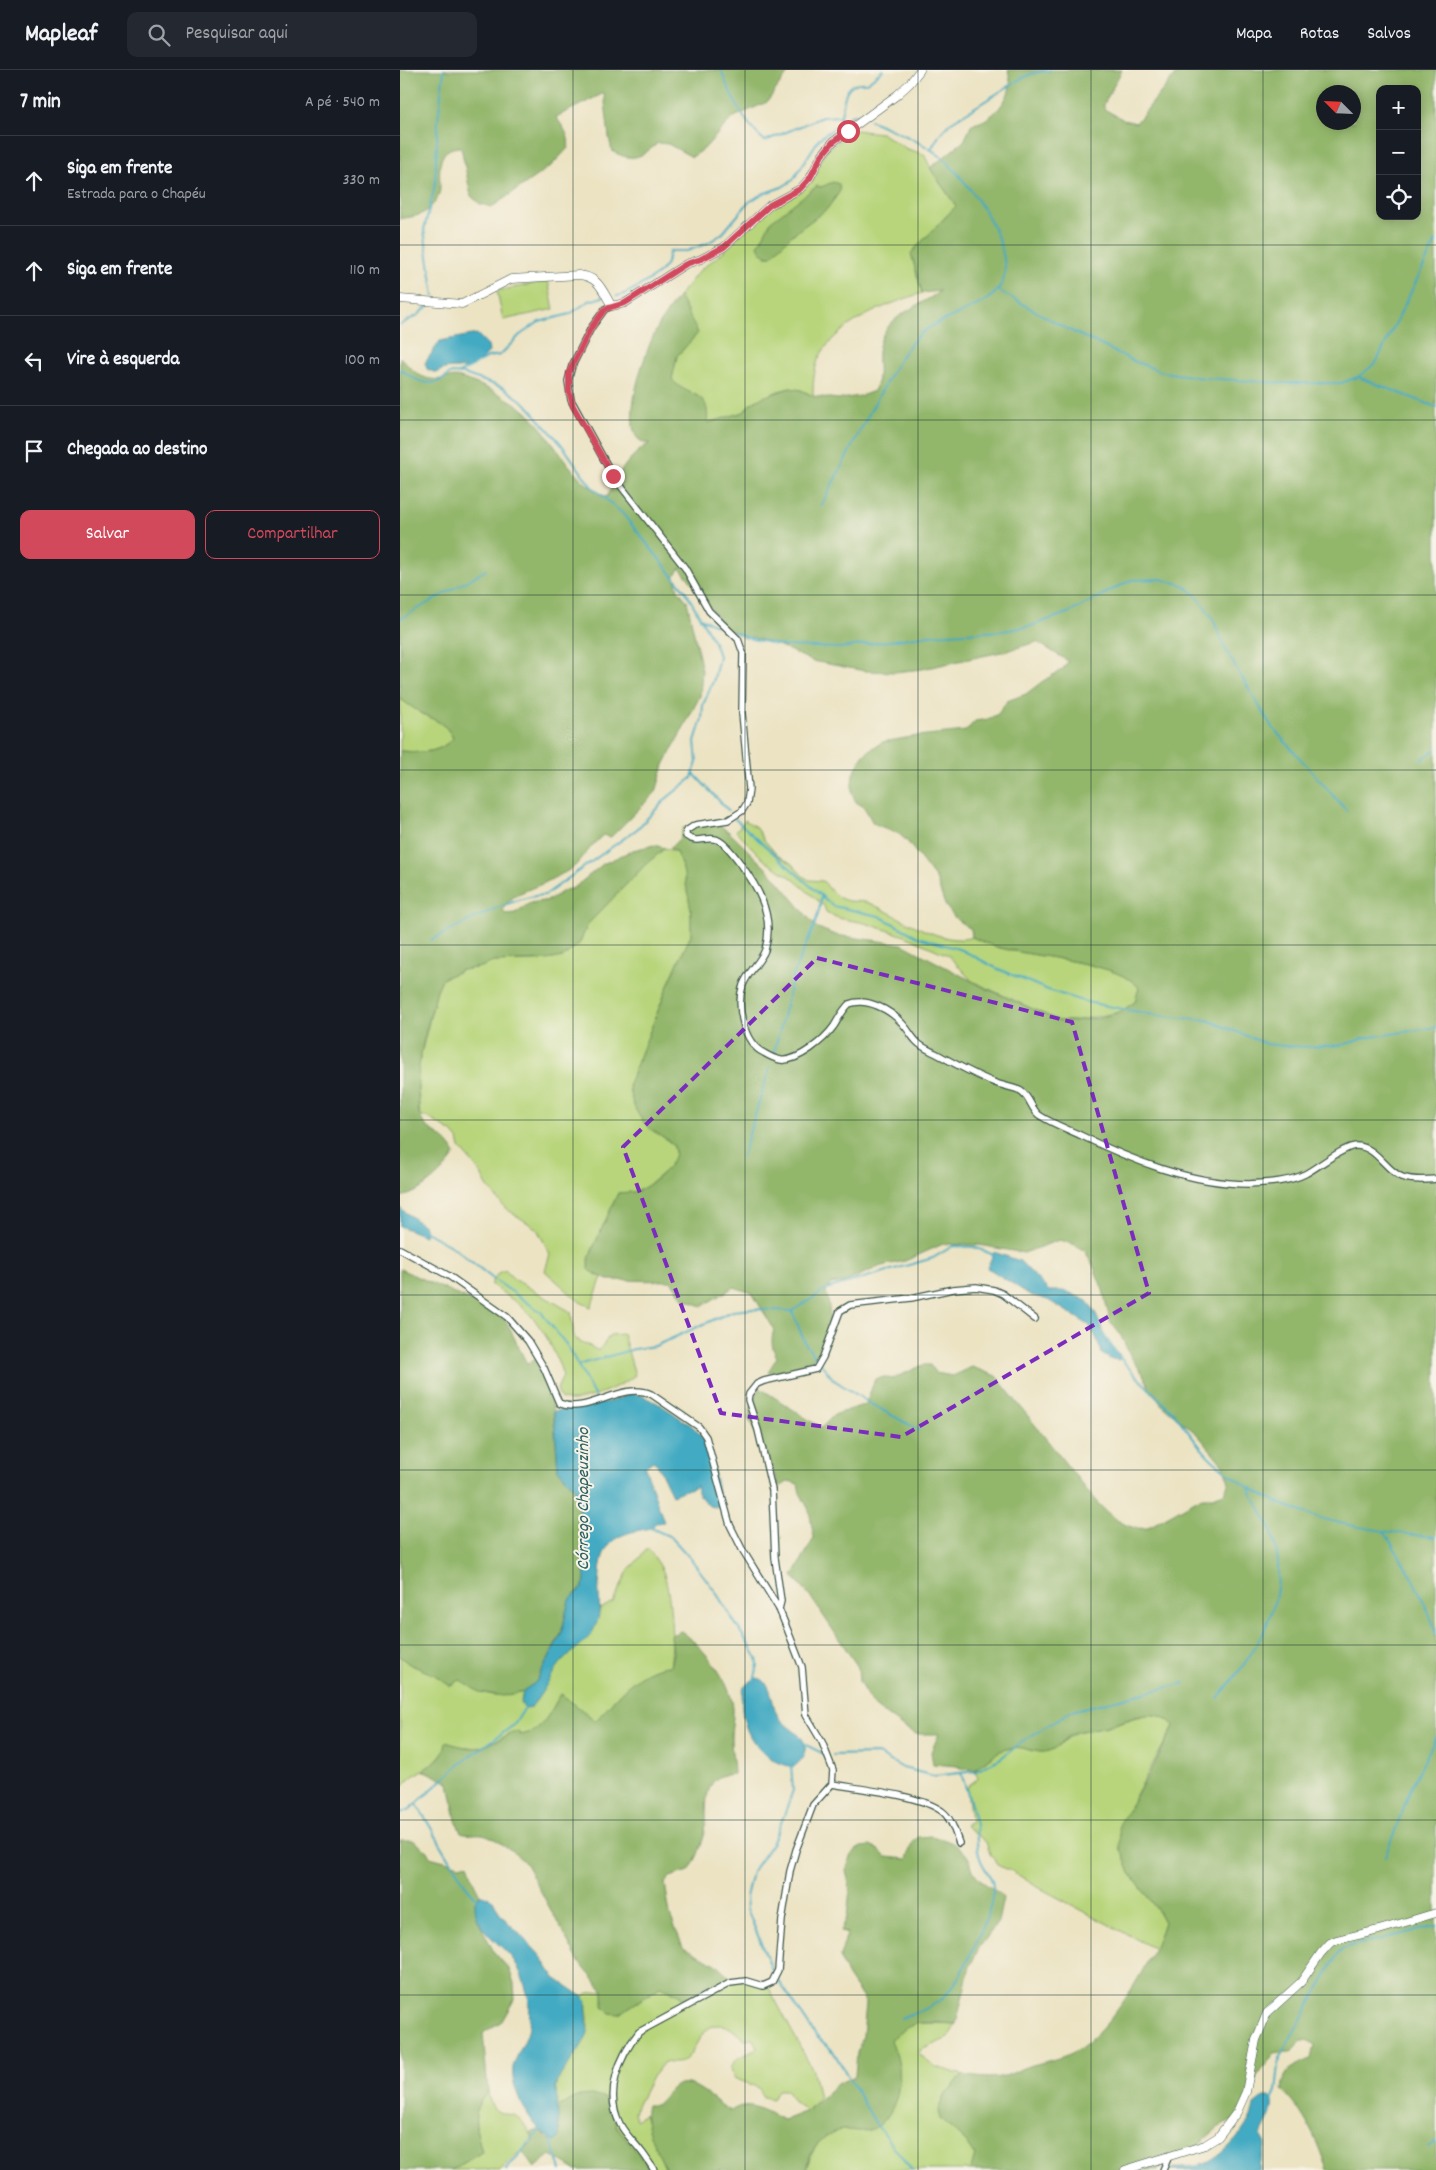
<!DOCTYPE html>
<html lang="pt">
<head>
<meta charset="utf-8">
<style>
  :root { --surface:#171b24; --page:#242831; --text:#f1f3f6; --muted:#9ea1a6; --line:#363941; --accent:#d1495b }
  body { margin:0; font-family:Dekko,sans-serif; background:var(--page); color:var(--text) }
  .controls { position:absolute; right:15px; top:15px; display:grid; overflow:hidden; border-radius:10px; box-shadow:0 2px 12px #0003 }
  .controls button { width:45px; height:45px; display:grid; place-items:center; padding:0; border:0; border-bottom:1px solid var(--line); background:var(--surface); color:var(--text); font:25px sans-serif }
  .compass { position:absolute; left:916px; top:15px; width:45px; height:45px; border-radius:50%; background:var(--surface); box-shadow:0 2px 12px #0003; rotate:294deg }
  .stop { position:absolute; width:15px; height:15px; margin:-11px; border:4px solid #d1495b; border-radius:50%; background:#fff }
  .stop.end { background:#d1495b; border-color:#fff; box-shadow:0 1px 5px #0008 }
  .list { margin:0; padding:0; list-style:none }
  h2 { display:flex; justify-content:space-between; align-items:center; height:65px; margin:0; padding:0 20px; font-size:21px }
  h2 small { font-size:16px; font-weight:400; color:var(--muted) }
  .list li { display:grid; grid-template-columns:32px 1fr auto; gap:15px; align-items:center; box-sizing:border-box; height:90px; padding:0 20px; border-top:1px solid var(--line) }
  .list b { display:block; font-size:19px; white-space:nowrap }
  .list p { margin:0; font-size:16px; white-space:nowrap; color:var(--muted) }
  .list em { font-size:16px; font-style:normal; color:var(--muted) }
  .actions { display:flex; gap:10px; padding:15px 20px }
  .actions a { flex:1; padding:11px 0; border:1px solid var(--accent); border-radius:10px; text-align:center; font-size:18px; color:var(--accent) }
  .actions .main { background:var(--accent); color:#fff }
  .icon { flex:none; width:28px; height:28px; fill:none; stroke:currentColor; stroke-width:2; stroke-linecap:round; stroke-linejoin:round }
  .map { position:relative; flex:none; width:1036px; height:2100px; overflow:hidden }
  header { display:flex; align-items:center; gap:30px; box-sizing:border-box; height:70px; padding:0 25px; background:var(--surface); border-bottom:1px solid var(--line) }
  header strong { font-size:24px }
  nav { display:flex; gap:28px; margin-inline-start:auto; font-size:18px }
  .search { width:350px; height:45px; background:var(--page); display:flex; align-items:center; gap:12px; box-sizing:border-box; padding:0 18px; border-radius:10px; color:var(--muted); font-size:19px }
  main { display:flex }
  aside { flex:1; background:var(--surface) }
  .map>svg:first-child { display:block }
  .green { fill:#b8d57b; stroke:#6c8958; fill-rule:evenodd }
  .forest { fill:#92b66b; stroke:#587a50; fill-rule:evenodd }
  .water { fill:#43aac2; stroke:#31747b }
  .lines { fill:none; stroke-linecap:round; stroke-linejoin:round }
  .stream { stroke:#43aac2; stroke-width:2 }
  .street-casing { stroke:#3e5649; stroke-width:8 }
  .secondary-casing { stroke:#3e5649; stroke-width:9 }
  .street { stroke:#fff; stroke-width:5.5 }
  .secondary { stroke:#fff; stroke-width:8 }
  .route { stroke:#d1495b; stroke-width:6 }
  .marked { fill:none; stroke:#7b2cbf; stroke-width:4; stroke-dasharray:10 6; stroke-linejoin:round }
  .grid { fill:none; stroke:#1f3d34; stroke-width:1; stroke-opacity:0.55 }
  .labels { text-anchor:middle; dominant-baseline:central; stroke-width:4; stroke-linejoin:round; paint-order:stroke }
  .water-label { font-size:18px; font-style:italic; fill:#2a5e5f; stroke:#f7f3e8 }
</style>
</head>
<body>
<header>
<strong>Mapleaf</strong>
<div class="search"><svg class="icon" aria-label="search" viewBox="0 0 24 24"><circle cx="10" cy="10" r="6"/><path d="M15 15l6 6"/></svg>Pesquisar aqui</div>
<nav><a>Mapa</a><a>Rotas</a><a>Salvos</a></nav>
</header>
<main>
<aside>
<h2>7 min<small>A pé · 540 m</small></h2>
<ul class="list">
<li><svg class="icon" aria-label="ahead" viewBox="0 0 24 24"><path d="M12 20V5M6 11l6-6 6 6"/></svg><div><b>Siga em frente</b><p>Estrada para o Chapéu</p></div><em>330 m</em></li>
<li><svg class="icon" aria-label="ahead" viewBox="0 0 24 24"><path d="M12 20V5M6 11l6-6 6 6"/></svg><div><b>Siga em frente</b></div><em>110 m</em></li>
<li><svg class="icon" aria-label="left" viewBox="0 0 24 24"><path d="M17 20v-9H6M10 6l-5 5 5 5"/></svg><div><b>Vire à esquerda</b></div><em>100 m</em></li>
<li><svg class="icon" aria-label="arrive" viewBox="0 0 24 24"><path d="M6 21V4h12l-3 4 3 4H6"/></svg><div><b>Chegada ao destino</b></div></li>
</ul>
<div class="actions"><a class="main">Salvar</a><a>Compartilhar</a></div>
</aside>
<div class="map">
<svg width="1036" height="2100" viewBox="0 0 1036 2100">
  <rect width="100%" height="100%" fill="#f7f3e8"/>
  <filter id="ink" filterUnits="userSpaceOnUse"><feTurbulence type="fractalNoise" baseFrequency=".02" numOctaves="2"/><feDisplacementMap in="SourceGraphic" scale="10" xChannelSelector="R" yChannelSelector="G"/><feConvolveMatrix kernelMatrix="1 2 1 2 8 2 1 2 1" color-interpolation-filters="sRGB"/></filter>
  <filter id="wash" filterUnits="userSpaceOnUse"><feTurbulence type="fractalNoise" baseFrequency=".0096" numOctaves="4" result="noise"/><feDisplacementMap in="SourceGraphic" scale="20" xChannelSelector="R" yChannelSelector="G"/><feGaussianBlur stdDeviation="1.12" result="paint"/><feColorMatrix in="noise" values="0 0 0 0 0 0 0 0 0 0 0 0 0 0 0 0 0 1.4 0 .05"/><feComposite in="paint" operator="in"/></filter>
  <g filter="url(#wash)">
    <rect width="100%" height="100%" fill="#ece3c3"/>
    <path class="green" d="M455,60L481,63L507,79L524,84L533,103L556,136L511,183L522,223C488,234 444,250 423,281C414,293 413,312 413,326L401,320L390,318L378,321L350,334L344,342L308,353L298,326L277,317L272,309L277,286L298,263L279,226L299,201L322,183L357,145L401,121L428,79ZM417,116L440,121C424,146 411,148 391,166C384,172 378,180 371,186H366Z
      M148,211L154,239L103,250L97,221Z
      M0,629C7,633 14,639 21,643C34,650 46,653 53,668C37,685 22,682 0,681Z
      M345,750L357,758L365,771L377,785L391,793L403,806L409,810L423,811C429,818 433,825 442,829C451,833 460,830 469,833C497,844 543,878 572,867C583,872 594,877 605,879C635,887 723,893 739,918L735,932L720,942L674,951H659L572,911L548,885L505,866L465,853L438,848L426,842L424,836L392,808L365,791L336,761Z
      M265,778L276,782L283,799L291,839V865L271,908L229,1014C231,1046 251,1057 273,1075L276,1084L272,1093L265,1101L247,1116L236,1122L218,1123L189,1187L196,1205L202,1207L191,1237L180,1232L145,1201L150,1184L137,1159L105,1138L87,1116L79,1100L60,1078L58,1069L52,1062L27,1047H20L17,1000L37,920L42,909L62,900L81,897L93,892L139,891L179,874L188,854L246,794Z
      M105,1200L114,1209L171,1242L174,1268L199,1281L210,1265L223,1264L235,1305C222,1316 176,1337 160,1328L157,1319L163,1306C156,1282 141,1252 121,1236C112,1229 102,1223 92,1215V1212L98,1203Z
      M248,1478C253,1486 261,1495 264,1504C271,1524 274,1576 270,1596C239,1597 215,1628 196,1651L161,1624C149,1643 144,1662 120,1665L118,1661L78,1678L59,1676L46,1679L32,1695L13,1706L0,1719V1586L9,1594L35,1605L50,1616L60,1609C84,1626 94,1629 123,1621L121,1631L135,1632L159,1594L192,1563L200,1539L213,1532L228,1501Z
      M745,1645C758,1644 766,1646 774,1656L734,1728L720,1777L730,1803L758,1841L764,1852L755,1879L634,1815L612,1801L599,1796L590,1784L586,1772L565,1755L570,1752L571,1749L567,1721L568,1716L578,1708L575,1700L594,1684L601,1680L620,1677L632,1681L661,1673L677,1662L708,1656Z
      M351,1908L368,1916L413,2001L419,2028L407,2041L394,2032L386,2020H378L372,2029L363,2027L359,2018L334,2008L330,1999C337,1983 347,1987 358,1977L354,1969L345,1970C338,1965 331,1956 322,1955C299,1953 297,1983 283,1991C278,1994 270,1993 264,1992L252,2007L234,2042L236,2050L244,2044L250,2064L266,2100H251C242,2087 230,2076 221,2063C214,2052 210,2035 198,2027C191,2023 164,2034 157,2037C156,2026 155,2016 160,2006C172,1985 190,1972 188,1946C188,1939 187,1933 183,1927L188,1923L203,1921L219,1944L260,1917L279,1924L283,1929L304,1918Z
      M515,1953L556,1954L548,1968L519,1981V1984L536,1997L563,2005L544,2026L538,2041L540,2048L567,2073L575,2085L571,2100H406L411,2085L422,2067L440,2060H469L499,1995L491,1970L502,1959Z
      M88,2022C89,2031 92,2041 102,2043C106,2045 110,2044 114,2045C122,2048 133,2066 133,2073L117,2084L101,2100H52L82,2082C76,2059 69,2041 88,2022Z"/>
    <path class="forest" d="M0,0H390L367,32L332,48L304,79L292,87L268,74L258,73C241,87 233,93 212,81L209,67L204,23L156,47C162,56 171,66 168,78L152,95L92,137L80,134L71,126L61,77C35,77 40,102 40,119C40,127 30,140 23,143C16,147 8,147 0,149Z
      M608,0H722L704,34V39L724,50L736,53L779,0H1036V2100H927C917,2070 905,2043 882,2020C884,1998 893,1997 911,1989L914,1975L907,1970L900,1972C892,1987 888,1980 875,1983C869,1993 857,2001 855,2012L836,2049L819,2057L800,2073L758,2100H571L575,2085L567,2073L540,2048L538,2040L544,2026L563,2005C576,2008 593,2009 605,2006C613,2004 619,1999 626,1997C642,1992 660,1989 674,1982C710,1963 753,1890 764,1852L758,1841L730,1803L720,1777L719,1755L752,1699L774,1656C756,1634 730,1650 707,1656C697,1659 687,1659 677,1662C665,1666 658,1680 645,1682C637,1683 629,1679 622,1678C603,1675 588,1688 575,1700L564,1699L557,1696L533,1694L531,1682L539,1664H516L500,1655L472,1634L459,1612L458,1597L410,1526L393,1506L414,1468L409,1440L400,1423L398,1414L389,1411L380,1417L351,1353L348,1349L351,1337L360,1318L421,1358L434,1345L466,1334L475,1309L484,1307L492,1309L523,1295H530L536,1303L553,1306L572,1297L596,1306L694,1429C708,1444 725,1461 747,1458L802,1427H813L824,1423L829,1412L823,1395L798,1365L761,1334L750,1319L743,1304L731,1287L720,1264L710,1251L703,1220L693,1195L685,1181L673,1174L659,1170L624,1183L579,1175L543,1174L505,1191L481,1196L445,1212L430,1214L426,1222C439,1272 420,1300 368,1302L377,1287C371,1277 371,1270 374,1259L352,1223L334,1217L302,1236L284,1229L271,1211L207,1210L189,1200V1187L218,1123C224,1122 231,1123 237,1121C250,1117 285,1089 272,1074C267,1068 259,1065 253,1061C238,1050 230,1031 229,1014L271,908L291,865V839L283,799L276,782L270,778L280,768L283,758L315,752L329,762L374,806L416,857L435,865L502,874L585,918L659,951H674L699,948L720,942L735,932L739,918C722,893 635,887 605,879C594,877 583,872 572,867L571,859L557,850L551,843L545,835L536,809L507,771L499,764L473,753L464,737L456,732L452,723V714L453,704L463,686L469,680L483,672L517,666L566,661L575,651L588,649L598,644L607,631L626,624L643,611L663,599L668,591L637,572L606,581L522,599L495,602L465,601L412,591L380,576L352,567L345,568L323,557L302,525L280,498L275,505V509L278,520L287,531L302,601L300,626L264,695L256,722L211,767L203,765C193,773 186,784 177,794C170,801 159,805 150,810C135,819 109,822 103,841L106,844L115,843L130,833L149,830L165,820L174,818L203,794L233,780L254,775L265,778L246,794L188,854L179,874L163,887L147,890L93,892L81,897L62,900L42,909L37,920C28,955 16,989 18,1026C18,1033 18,1043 21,1049C28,1062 47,1066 55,1084C49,1097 15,1129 0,1126V681C22,682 37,685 53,668C46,653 34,650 21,643C14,639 7,633 0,629V287C12,300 22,312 42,309C48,308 54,306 60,308C78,313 98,323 113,332C152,356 165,409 207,427C217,405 229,385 250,373H243C240,370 236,368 235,364C225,340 246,277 259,255C265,245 272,235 279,226L298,263L277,286L272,309C281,323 303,323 306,336C308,341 307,347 308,353L344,342L350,334L363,327L390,318L401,320L413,326L438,329L461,326L474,321C481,306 477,297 478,282C482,245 517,239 540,221L522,223L511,183L556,136L530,98L564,71L572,54C588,53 608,33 610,16C611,11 609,5 608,0ZM980,19H1017V146H980ZM924,22H954V52H924Z
      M433,112L439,114L440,121L427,139L392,165L371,186C363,186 361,182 358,176L371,151L417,116L421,117Z
      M0,1199L91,1240L106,1251L127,1294L130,1293L136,1287L151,1316L158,1399L175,1419L179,1438L185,1511L182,1518L169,1530L161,1564L136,1612L124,1621L103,1626L79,1622L60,1610L50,1616L35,1605L9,1594L0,1586Z
      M281,1561C302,1576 326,1605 332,1631C335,1644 331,1656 331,1669C331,1681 334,1692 334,1704C325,1705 319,1705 313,1712C303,1724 308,1747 305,1761C302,1775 297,1789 289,1801L270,1807L265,1813L270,1845L283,1877L316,1894L334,1911L304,1918L283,1929L279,1924L260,1917L219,1944L209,1943L203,1937V1920L179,1892L126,1794C118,1785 93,1765 82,1764C74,1763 69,1766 61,1763L56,1750L49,1713L23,1700C34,1693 45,1686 46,1672C86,1685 84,1674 118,1661L120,1665C144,1662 149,1642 161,1624L196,1651C215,1628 239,1597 270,1596L273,1583L271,1565Z
      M531,1766C545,1769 560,1774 568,1787C572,1794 572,1802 578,1808C586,1816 596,1819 603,1828L598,1852L579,1878L570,1896L556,1954C526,1952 514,1948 491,1970C494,1978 498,1987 499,1996C502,2017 493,2054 469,2060C461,2063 450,2059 442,2060C422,2063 409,2081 406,2100H266C258,2081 241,2056 247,2035H256C263,2030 266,2023 272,2018C291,2002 315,2034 331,2041C349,2028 365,2042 384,2050L407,2041L437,2014L455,2006L457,1983L463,1966L466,1933L447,1905L440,1887L447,1863L441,1861L447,1847L450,1819L446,1800L453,1782L461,1777L470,1776L479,1780L486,1787L507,1789L511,1775L518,1767Z
      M0,1770H13L27,1781L30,1787L60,1795L68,1793L74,1813L80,1825L76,1828L79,1853L94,1882L109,1899L114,1913L115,1928L102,1951L83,1963L88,2022C69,2041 76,2059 82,2082L52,2100H0Z
      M192,2025L210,2030L217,2056L251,2100H175L151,2085L135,2098L122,2081L133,2073V2067L129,2063L139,2060L148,2069L156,2072L159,2067L157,2037L179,2026Z"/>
    <path class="water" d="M77,264L88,275L89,282C82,289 75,296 65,298C54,299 46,296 36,303L27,299L25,293L40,271Z
      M0,1138L25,1157L26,1163L24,1166L0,1156Z
      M594,1182L620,1191L649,1221H666L687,1231L695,1242L708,1274L720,1285L719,1290L710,1289L702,1284L697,1269L689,1255L648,1230L630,1225L591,1200L587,1198Z
      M231,1323C248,1326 259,1334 273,1343C279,1348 286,1351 292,1356C312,1372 316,1413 321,1438L309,1436L297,1423V1416L272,1425L257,1394L253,1391L245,1397L264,1452L255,1453L252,1458C222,1463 203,1467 200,1502C200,1509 198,1517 199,1525C200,1538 200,1549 193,1561C185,1575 169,1582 160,1594C152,1603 144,1621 135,1632L131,1637L126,1638L121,1634L123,1621L136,1612L161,1565L169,1530L182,1518L185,1511L179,1438L175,1419L158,1399L154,1341L213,1331Z
      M356,1608C372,1609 371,1630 376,1642C383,1660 414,1665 403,1686C401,1691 398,1694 393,1697C354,1690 335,1651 344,1616Z
      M81,1824L93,1830L100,1844L140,1885L155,1908L182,1926L186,1931L188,1963L183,1974L160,2006L156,2017L159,2060V2067L156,2072C135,2063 109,2020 113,1997C116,1986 123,1976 127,1965C130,1956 130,1941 129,1931C126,1918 122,1904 115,1892C100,1870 73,1862 75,1831Z
      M864,2027H870C877,2038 866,2053 861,2065L866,2074L859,2094L860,2100H770C781,2095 793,2098 805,2094C824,2086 852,2056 854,2035Z"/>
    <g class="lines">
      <path class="stream" d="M321,0C331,25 343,53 365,71L422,47L440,46
        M438,54C447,36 438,10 467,13L483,0
        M531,79L540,64L550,53L617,11L631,4L651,0
        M598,220L665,258L736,292L763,302L804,308L880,313H941L958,307L976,293L1036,171
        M34,226L24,160L35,115L38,49L44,0
        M217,226C229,224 262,204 267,193C268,188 268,185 270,181H287L308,173L322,164L349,132L362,124L382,117L393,110L419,69L453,44L461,45
        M0,255L18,245L29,235
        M0,299C12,308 26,318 42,310C46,308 48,304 52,303L64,304L104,318L125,333L162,375L191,416L223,444L286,522L314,572L319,586L314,609L303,635L302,649L295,671L297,692L292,708L267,728L237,759L145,825C112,826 62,855 31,870
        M59,303L88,287L100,285L120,265L139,252L170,244L189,231L203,227
        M958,307L1036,337
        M421,436C440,400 458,364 477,329C489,308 499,286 516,268C535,248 581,240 597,221C626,189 567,108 540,86C520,70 493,61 470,50
        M300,548L316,555
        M0,549L86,500
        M334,562L352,569L384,576L441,578L529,565L603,561L631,556L670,542L731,510L761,509L783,515L797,526L813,549L826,581L872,657L947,741
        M1021,690L1036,679
        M294,704L328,740
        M335,749L433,836L479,846L518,867L562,880L598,899L648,920L686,932L760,946L807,950L867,974L885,976L911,977L943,975L965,968L1036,957
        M373,985C381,960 385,935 392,910C399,884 420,853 421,827
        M342,1087L370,997
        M26,1162L54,1178L92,1208L141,1242L168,1277L195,1327
        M392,1241L406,1275L434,1310L471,1334L519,1360
        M703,1264L716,1282
        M719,1286C734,1306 754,1323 772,1341C787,1358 798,1378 816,1393C878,1447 956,1460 1036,1467
        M178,1295L234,1279L255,1276L333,1241L352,1239L392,1241L429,1218L533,1188L553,1176L574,1177L594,1185
        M251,1458L271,1467L291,1489L315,1521L357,1588L358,1595L354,1611
        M984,1461C1004,1493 1025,1527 1036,1564
        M818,1628C858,1579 893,1529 872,1463C867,1448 857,1433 849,1419
        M406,1675L424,1684
        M433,1685L478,1684L503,1698L534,1706L576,1701L601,1688L626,1669L671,1641L785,1613
        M16,1733L66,1816L78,1830
        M0,1743L9,1740L61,1693L114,1655L126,1636
        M985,1787L1011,1718L1036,1667
        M373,1902L347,1839L346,1827L352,1802L373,1772L385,1743L393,1720L391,1695
        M379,1911L416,1966L433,1981L476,2054L512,2100
        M501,1949C515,1943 530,1938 542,1929C560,1913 593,1843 593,1819C594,1807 583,1799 580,1788C575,1776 578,1763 575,1750C572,1735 566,1719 561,1703
        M871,2032L876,2021L880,1987L939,1882L943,1878L1036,1856
        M151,2070L161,2100
        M1028,2077L1036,2071
        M106,2100L140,2060"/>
    </g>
  </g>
  <g filter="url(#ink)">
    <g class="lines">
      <defs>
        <path id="street" d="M212,236L205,239L191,258L172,296L168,311L171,330L213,406L285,498L309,541L338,569L343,583L342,643L349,719L347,733L342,741L328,750L295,755L286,761V766C296,774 304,767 315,769C328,771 356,815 361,828C368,844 370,863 365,880C361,891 348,902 343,915C336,935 343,973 364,983C369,986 375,989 381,990C398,992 425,969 434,956C439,948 442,941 449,934C467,927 490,940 502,953C508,959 511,966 516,971C521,977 529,980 535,983C554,993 573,1004 593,1012C602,1016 613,1017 621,1021C630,1027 631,1039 639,1045C651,1053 667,1059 680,1065C731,1090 791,1114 849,1114C866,1113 889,1112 905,1104C917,1098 945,1075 957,1076C977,1077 985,1100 1002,1107C1013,1111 1025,1110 1036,1109
          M0,1179L49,1206L107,1247L128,1271L144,1298L159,1333C188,1346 220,1311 251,1324L299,1357L306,1367L330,1455L342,1479L379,1539L388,1561L402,1597L406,1645L422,1672L433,1700L432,1714L413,1735L396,1780L390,1801L382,1850L378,1900L372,1912L363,1916L346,1911L330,1913L239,1962C219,1987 204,2023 220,2054C225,2064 234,2072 241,2081C246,2087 250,2094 254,2100
          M379,1539L381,1531L375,1488L372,1420L358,1360L348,1330L349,1324L357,1314L364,1311L416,1299L423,1287L440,1241L450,1235L511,1228L553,1219L576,1217L594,1220L603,1224L635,1249
          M432,1714C460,1719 522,1725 543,1742C552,1749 555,1763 559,1773
          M763,2100L769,2086"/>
        <path id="secondary" d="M0,229L62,234L111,209L179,205C200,207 202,221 212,236L225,233L286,194L301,189L324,177L370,135L400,119L410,108L422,85L433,72L497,25L510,13L520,0
          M725,2100L805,2075L818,2067L837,2042L846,2022L856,1970L867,1943L901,1912L921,1883L930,1873L937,1870L979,1860L1036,1843"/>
      </defs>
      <use href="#street" class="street-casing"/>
      <use href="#secondary" class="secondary-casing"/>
      <use href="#street" class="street"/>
      <use href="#secondary" class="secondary"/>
    </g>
  </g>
  <g class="lines" filter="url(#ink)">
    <path class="route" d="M213,406L173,336L169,321V303L172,296L191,258L205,239L225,233L286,194L301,189L324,177L370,135L400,119L410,108L422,85L433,72L448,61"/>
  </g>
  <path class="marked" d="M417,888L672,952L749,1223L501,1367L321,1343L223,1077Z"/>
  <path class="grid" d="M173,0V2100M345,0V2100M518,0V2100M691,0V2100M863,0V2100M0,175H1036M0,350H1036M0,525H1036M0,700H1036M0,875H1036M0,1050H1036M0,1225H1036M0,1400H1036M0,1575H1036M0,1750H1036M0,1925H1036"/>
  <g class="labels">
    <g class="water-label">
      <text transform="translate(184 1429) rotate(-90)">Córrego Chapeuzinho</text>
    </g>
  </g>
</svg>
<div class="controls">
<button>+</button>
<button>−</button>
<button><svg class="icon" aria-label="locate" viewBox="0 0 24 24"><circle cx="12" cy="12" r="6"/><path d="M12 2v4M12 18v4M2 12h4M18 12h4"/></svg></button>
</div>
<svg class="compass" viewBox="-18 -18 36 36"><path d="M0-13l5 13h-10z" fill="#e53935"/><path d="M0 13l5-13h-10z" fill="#9ea1a6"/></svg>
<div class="stop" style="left:448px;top:61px"></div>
<div class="stop end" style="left:213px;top:406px"></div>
</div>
</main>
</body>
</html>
